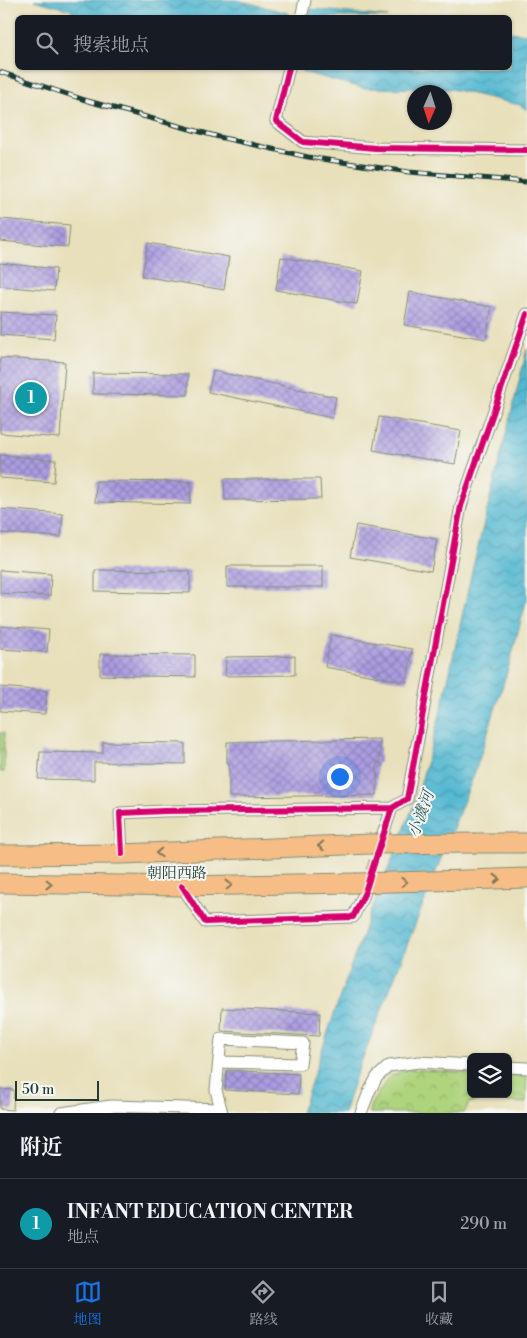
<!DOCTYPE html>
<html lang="zh">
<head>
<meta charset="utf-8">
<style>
  :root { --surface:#171b24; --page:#242831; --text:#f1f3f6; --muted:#9ea1a6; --line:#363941; --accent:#1a73e8 }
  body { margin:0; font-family:"Libre Bodoni","Noto Serif SC",serif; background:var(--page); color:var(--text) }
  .controls { position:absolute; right:15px; bottom:15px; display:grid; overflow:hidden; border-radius:8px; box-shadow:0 1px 4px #0004 }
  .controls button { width:45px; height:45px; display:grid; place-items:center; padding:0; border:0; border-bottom:1px solid var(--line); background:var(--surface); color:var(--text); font:25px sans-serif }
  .compass { position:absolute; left:407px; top:85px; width:45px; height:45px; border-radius:50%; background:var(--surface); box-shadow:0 1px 4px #0004; rotate:183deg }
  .scale { position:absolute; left:15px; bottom:12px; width:84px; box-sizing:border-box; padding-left:5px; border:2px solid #1f3d34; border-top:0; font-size:14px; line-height:18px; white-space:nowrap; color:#1f3d34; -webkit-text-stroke:4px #f6f6f2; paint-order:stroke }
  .you { position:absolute; left:339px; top:776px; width:18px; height:18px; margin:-12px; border:4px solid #fff; border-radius:50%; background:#1a73e8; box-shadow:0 0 0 8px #1a73e833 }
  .badge { display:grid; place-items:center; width:32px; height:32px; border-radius:50%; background:var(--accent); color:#fff; font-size:16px; font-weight:700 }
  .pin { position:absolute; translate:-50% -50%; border:2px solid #fff; box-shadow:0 1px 5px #0006 }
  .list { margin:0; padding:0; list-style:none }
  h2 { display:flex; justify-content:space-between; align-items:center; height:65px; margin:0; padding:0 20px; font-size:21px }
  h2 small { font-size:16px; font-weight:400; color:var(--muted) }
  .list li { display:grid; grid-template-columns:32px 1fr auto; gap:15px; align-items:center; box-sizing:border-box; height:90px; padding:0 20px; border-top:1px solid var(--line) }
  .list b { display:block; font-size:19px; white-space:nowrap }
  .list p { margin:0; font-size:16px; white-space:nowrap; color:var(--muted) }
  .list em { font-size:16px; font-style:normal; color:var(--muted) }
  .icon { flex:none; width:28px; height:28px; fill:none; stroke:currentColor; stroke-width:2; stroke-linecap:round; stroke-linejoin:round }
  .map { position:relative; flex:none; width:527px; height:1113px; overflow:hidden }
  .search { position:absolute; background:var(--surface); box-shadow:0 1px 4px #0004; left:15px; right:15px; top:15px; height:55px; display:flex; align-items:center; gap:12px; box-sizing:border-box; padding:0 18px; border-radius:8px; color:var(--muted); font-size:19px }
  .sheet { height:155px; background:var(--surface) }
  nav { display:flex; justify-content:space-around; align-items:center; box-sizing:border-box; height:70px; border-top:1px solid var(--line); background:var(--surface); font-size:14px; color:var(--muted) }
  nav a { display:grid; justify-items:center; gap:2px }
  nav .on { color:var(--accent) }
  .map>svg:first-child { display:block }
  .park { fill:url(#park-crowns); stroke:#678859 }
  .water { fill:url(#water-waves); stroke:#387a82 }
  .building { fill:url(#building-cross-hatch) }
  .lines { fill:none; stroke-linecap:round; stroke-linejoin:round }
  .minor-tunnel { stroke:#c0bfa0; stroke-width:11; stroke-dasharray:11 5.5; stroke-linecap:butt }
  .minor-casing { stroke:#848e78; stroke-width:13 }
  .primary-casing { stroke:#848e78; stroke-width:21 }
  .minor { stroke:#fff; stroke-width:11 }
  .primary { stroke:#f6be86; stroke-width:19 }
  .rail-casing { stroke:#1f3d34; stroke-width:5 }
  .rail { stroke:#f6f6f2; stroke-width:3; stroke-dasharray:9; stroke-linecap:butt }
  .primary-bridge-casing { stroke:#848e78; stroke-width:21; stroke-linecap:butt }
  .primary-bridge { stroke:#f6be86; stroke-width:19 }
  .cycleway-casing { stroke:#f6f6f2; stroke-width:9 }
  .cycleway { stroke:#d6006c; stroke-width:6 }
  .oneway { stroke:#807759 }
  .labels { text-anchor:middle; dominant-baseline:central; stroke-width:4; stroke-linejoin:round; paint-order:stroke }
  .street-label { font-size:15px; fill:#1f3d34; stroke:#f6f6f2 }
  .water-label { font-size:16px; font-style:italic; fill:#2c5c5b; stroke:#f6f6f2 }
</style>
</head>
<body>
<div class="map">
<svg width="527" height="1113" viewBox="0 0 527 1113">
  <defs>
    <pattern id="park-crowns" width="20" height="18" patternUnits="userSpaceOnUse" patternTransform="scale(1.25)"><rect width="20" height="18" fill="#afd47e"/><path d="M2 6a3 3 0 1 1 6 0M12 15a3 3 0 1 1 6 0" fill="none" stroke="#8ead68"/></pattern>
    <pattern id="water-waves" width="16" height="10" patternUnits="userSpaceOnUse" patternTransform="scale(1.25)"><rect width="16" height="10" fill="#52b8d1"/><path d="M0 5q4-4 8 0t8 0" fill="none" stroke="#4397aa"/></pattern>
    <pattern id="building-cross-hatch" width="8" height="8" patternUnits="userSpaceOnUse" patternTransform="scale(1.25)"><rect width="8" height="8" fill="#ac9ce1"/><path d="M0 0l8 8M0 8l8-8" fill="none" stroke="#8b80b7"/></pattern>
  </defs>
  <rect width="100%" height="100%" fill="#f6f6f2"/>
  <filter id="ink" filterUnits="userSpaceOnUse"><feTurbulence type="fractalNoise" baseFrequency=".02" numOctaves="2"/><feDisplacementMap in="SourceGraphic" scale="10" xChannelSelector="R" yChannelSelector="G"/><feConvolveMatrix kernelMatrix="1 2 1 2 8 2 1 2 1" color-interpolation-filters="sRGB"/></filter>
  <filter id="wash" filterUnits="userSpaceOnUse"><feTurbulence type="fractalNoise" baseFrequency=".0096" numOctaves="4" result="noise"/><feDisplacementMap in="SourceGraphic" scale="20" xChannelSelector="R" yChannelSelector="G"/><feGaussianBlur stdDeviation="1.12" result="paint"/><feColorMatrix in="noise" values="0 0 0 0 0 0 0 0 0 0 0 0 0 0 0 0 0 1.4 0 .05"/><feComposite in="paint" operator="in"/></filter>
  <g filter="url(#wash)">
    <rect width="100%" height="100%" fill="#e8e0bb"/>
    <path class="park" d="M0,733H4V772H0Z
      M409,1069L471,1073V1094H508V1075L527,1076L526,1103L481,1100L469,1103L464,1113H369L371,1104L390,1076Z"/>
    <path class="water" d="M34,0H237L288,13V18H75L71,10Z
      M311,9L388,17H309Z
      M510,32L527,34V110L520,105L451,89L362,88L303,72L300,68H510Z
      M527,349V598L509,666L475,772L355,1078L344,1113H301L339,999L369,916L416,800L442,707L472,571Z"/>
    <g id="blocks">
      <path class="building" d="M0,219L70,225L68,247L0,241Z
        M148,243L229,257L224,290L142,276Z
        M281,257L363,271L357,304L276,290Z
        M0,263L56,269L54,291L0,286Z
        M410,292L492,307L486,339L404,325Z
        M0,312L56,315L54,339L0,335Z
        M0,358L65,362L60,438L0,433Z
        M213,371L336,397L332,418L208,392Z
        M93,373L188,374V395L93,394Z
        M379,417L461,431L455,464L373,450Z
        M0,455L56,460L54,482L0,478Z
        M224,479H320L321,499L225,500Z
        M96,481L191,482L190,504L95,502Z
        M0,509L63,514L61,537L0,533Z
        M356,525L437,539L431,571L350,557Z
        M227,566H323V587H227Z
        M0,570L51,574L50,596L0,593Z
        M95,570L190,571V593L95,591Z
        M0,626L49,630L47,652L0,649Z
        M331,635L412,649L407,682L325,667Z
        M100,654L195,655V677L100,675Z
        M295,656V675L225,676L226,657Z
        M0,687L47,691L45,714L0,711Z
        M380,739V763H377V795L229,797V763H227V742Z
        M103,742L185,743V764L94,762V780L38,779L40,752L103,753Z
        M222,1008L320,1013L319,1036L221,1031Z
        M227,1070L299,1074L298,1094L225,1090Z
        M0,1089L14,1090L13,1110L0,1109Z"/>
    </g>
  </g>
  <g filter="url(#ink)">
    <use href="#blocks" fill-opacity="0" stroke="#848e78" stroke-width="1"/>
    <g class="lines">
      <path class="minor-tunnel" d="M366,887L380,841"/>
      <defs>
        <path id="minor" d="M301,18L305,0
          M289,68L276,121L303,142L376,148L527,150
          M382,837L392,808
          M122,854L120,813L164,811L392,808L407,799L461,506L527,314
          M182,886L205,922L353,917L365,892
          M219,1062L300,1064L303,1043L221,1039L216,1090L222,1113
          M508,1067L527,1068
          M61,1113L111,1106L221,1109
          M361,1113L369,1092L377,1077L389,1066L419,1062L471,1065"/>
        <path id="primary" d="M476,843H527
          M0,855L122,854L370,844
          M467,880L527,878
          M0,883L182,886L355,883"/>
      </defs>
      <use href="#minor" class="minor-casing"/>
      <use href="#primary" class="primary-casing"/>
      <use href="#minor" class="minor"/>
      <use href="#primary" class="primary"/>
      <defs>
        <path id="rail" d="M0,72L88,101L219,137L308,157L409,172L527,182"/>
      </defs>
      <use href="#rail" class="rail-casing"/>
      <use href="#rail" class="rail"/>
      <defs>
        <path id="primary-bridge" d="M370,844L476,843
          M355,883L467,880"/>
      </defs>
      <use href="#primary-bridge" class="primary-bridge-casing"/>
      <use href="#primary-bridge" class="primary-bridge"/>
      <defs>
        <path id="cycleway" d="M289,68L276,121L303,142L376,148L527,150
          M122,854L120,813L164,811L392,808L407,799L461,506L527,314
          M182,886L205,922L353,917L365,892L392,808"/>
      </defs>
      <use href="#cycleway" class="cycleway-casing"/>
      <use href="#cycleway" class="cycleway"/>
    </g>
    <defs><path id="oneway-chevron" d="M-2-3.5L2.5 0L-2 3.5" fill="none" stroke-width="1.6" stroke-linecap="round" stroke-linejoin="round" transform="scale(1.25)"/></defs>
    <g class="oneway">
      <use href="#oneway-chevron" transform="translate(321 846) rotate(178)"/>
      <use href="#oneway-chevron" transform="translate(159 853) rotate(178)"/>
      <use href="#oneway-chevron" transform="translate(497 879) rotate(-1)"/>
      <use href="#oneway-chevron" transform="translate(404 882) rotate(-2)"/>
      <use href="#oneway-chevron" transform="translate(49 884) rotate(1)"/>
      <use href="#oneway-chevron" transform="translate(229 885) rotate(-1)"/>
    </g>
  </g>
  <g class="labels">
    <g class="street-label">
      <text x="177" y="873">朝阳西路</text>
    </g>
    <g class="water-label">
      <text transform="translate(421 814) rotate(-70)">小澞河</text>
    </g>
  </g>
</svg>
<div class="controls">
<button><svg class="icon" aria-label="layers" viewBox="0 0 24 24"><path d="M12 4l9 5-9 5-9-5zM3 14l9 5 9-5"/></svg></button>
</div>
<svg class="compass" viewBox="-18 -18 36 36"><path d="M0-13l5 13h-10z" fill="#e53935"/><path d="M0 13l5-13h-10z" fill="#9ea1a6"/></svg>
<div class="scale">50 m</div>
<div class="you"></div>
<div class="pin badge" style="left:31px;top:398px;background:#0f9aa8">1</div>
<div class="search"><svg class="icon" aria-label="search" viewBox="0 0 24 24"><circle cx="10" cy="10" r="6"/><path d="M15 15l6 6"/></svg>搜索地点</div>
</div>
<section class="sheet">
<h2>附近<small></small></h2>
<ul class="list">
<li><span class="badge" style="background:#0f9aa8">1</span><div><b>INFANT EDUCATION CENTER</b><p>地点</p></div><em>290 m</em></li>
</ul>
</section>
<nav>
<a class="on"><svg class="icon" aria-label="map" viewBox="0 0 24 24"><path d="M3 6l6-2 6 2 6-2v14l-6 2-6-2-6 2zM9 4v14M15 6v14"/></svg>地图</a>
<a><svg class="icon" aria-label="directions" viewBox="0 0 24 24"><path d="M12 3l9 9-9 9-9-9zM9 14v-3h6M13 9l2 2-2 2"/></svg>路线</a>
<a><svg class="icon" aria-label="saved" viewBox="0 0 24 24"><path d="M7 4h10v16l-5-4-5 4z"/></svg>收藏</a>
</nav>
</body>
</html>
